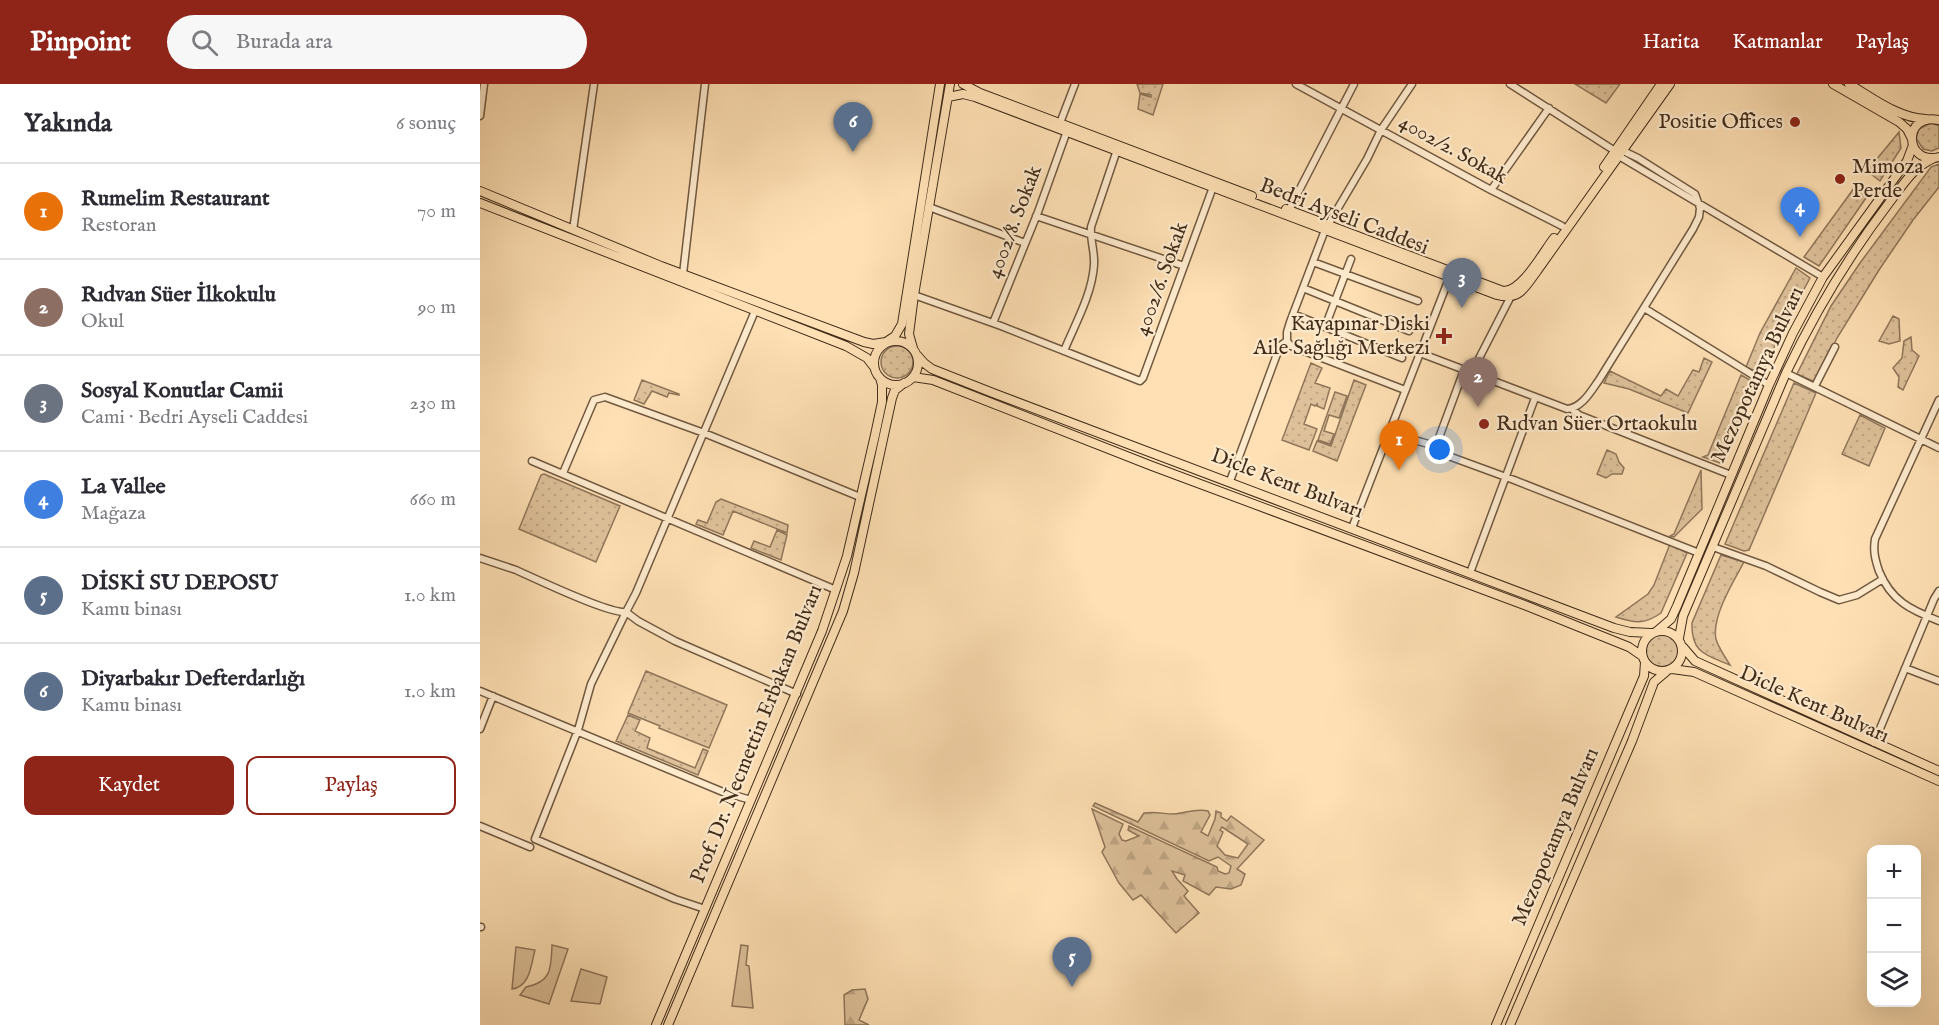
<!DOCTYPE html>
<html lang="tr">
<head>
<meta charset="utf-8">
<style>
  :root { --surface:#fff; --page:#f7f7f7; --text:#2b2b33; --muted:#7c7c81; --line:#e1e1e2; --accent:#8f2418 }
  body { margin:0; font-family:"IM FELL English",serif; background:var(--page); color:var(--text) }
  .controls { position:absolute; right:18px; bottom:18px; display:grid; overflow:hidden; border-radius:12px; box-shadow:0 6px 24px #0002 }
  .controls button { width:54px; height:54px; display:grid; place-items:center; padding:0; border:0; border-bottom:2px solid var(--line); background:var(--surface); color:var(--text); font:30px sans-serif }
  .you { position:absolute; left:960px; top:366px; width:21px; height:21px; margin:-15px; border:4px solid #fff; border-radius:50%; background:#1a73e8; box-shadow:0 0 0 9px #1a73e833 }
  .badge { display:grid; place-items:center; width:39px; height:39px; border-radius:50%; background:var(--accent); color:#fff; font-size:20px; font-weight:700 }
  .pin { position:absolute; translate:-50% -50px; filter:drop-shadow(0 2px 3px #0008) }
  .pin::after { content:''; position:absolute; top:32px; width:21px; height:18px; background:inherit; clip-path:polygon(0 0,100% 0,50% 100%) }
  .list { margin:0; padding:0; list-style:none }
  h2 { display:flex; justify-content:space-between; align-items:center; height:78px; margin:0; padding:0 24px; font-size:26px }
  h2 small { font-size:20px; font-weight:400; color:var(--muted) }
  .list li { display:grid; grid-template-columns:39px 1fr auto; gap:18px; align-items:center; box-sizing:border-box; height:96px; padding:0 24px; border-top:2px solid var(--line) }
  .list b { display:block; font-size:22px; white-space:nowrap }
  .list p { margin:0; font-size:20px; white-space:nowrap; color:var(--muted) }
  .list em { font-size:20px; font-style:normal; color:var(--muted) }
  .actions { display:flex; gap:12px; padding:18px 24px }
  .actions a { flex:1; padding:14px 0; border:2px solid var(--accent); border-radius:12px; text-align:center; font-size:21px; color:var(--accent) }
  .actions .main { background:var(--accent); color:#fff }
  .icon { flex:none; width:33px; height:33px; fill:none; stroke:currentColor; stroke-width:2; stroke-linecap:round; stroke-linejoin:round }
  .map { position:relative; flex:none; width:1459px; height:941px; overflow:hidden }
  header { display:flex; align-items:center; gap:36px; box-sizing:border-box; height:84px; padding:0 30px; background:var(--accent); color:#fff }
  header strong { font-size:28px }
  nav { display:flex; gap:33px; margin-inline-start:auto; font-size:21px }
  .search { width:420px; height:54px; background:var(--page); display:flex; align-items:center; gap:15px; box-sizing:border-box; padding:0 21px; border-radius:33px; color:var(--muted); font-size:22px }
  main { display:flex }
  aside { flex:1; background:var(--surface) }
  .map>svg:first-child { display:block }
  .grass { fill:url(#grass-dots); stroke:#90765a; stroke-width:1.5 }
  .forest { fill:url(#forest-firs); stroke:#90765a; stroke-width:1.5; fill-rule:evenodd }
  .garden { fill:#dec19a; stroke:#90765a; stroke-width:1.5 }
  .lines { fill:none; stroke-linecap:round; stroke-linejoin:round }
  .minor-casing { stroke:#715940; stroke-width:9 }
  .major-casing { stroke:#422c1a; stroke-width:10 }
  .minor { stroke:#feebce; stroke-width:6 }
  .major { stroke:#fee0b4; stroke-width:8 }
  .poi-dot { fill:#8f2418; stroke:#feebce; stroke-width:2 }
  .labels { text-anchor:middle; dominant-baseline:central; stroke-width:4.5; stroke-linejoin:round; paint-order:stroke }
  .poi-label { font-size:21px; fill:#422c1a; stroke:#feebce; text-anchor:end }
  .street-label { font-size:21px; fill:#422c1a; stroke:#feebce }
</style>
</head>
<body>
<header>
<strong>Pinpoint</strong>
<div class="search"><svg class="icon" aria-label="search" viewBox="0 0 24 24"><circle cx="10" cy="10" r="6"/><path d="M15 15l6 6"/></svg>Burada ara</div>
<nav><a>Harita</a><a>Katmanlar</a><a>Paylaş</a></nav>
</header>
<main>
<aside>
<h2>Yakında<small>6 sonuç</small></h2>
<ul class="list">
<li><span class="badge" style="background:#e8710a">1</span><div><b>Rumelim Restaurant</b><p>Restoran</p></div><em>70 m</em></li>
<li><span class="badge" style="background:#8d6e63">2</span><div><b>Rıdvan Süer İlkokulu</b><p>Okul</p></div><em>90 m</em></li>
<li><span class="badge" style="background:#6b7280">3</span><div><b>Sosyal Konutlar Camii</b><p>Cami · Bedri Ayseli Caddesi</p></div><em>230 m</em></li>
<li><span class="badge" style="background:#3f7fe0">4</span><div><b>La Vallee</b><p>Mağaza</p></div><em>660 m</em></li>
<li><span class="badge" style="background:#5c6f8a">5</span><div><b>DİSKİ SU DEPOSU</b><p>Kamu binası</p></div><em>1.0 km</em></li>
<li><span class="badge" style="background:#5c6f8a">6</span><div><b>Diyarbakır Defterdarlığı</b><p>Kamu binası</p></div><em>1.0 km</em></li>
</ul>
<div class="actions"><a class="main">Kaydet</a><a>Paylaş</a></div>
</aside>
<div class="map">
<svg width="1459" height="941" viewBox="0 0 1459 941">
  <defs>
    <pattern id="grass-dots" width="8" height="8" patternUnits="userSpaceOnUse" patternTransform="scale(1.5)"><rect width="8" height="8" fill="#dec19a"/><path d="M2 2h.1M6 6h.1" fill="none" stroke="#c0a684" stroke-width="1.8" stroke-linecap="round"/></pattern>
    <pattern id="forest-firs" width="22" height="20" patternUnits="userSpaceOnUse" patternTransform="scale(1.5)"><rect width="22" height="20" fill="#dec19a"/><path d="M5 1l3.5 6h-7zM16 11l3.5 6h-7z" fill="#c0a684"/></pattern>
  </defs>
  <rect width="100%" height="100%" fill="#fee0b4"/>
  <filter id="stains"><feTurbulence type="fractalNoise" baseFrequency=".00333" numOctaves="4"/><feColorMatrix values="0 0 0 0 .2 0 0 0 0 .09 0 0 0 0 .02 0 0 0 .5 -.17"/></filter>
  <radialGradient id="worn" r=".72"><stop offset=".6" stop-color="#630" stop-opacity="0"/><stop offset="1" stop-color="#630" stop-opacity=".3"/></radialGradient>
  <path class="grass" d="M657,0H683L673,31L658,25L660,10L671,13V11L660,9Z
    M1095,0H1140L1126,19Z
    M1451,39L1459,42V64L1452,67L1443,65L1436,54L1439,45Z
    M1419,48L1421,64L1400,97L1387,87Z
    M1459,80V103L1433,136L1399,186L1357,254L1335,298L1317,290L1351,222L1380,179L1451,83Z
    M1377,100L1388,111L1339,182L1324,173Z
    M1316,184L1330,194L1305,240L1282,290L1266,283L1280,249Z
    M1413,232L1419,235L1420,257L1409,260L1399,257Z
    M1431,253L1432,266L1439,272L1423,306L1418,303L1419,293L1413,284L1422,274L1424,257Z
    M401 278a16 16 0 1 1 32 0a16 16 0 1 1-32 0Z
    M1224,274L1232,278L1208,329L1149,305L1124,299L1130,287L1181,312L1186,305L1198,312L1213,286L1219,288Z
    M831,279L842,284L835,299L850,304L844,325L837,322V320L835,322L831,320L824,340L837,345L829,366L802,356Z
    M1261,291L1277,300L1243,380L1223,373L1228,371Z
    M162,296L199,310V311L189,309L187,313L172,307L164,320L154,316Z
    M874,296L886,301L857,377L833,367L837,357L851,362Z
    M1314,299L1336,309L1269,466L1264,467L1245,460Z
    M855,308L867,312L859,334L849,331L844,347L854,350L850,360L838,356Z
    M1380,331L1405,344L1389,382L1362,370Z
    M1127,366L1136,370L1139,378L1144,384L1142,390H1132L1126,394L1117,390Z
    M1221,386L1222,425L1194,453L1190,452L1194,450Z
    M64,390L140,422L116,478L39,445L61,391Z
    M241,415L308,441L307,449L253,427L243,451L216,440L218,436L227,439L236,418Z
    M297,446L307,451L301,476L271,464L274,457L290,463Z
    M1190,460L1207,469L1181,529C1164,541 1154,539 1136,533L1168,510L1174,501Z
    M1241,471L1264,478C1254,496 1231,534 1236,555C1238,563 1245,573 1250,581C1226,571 1211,569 1212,539Z
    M1165 567a17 17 0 1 1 34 0a17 17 0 1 1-34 0Z
    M166,587L247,621L229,664L179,644L180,642L148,629Z
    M148,631L160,636L155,647L170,654L167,664L215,684L223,665L228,667L218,691L136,657Z"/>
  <path class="forest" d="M615,719L658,738L664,729C675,727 683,730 694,730C706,729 716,724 728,727L730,731L721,748L728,752L735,735L736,727L741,729V733L747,737L751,732L784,756L757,785L765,790L761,801L751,805L736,803L729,811L703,797L705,791L692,787L697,795L708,807L704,812L719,829L696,849L661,811L653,816L639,799L622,768L625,763L612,725L643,740L639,750L642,756L646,757L659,752L648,746L649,742L737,783L738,787L745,790L749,789L751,782L738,773L729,777L613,722ZM742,743L768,760L758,774L745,771L737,762L743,748L740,746Z
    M385,905L388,915L379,936L389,941H365L364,911L372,906Z"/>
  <path class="garden" d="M72,861L88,865L69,920L40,911L46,903C72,898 71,884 72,861Z
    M261,861L268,862L266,881L269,882L273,924L252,922Z
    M36,863L55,866C51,881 50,903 32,905Z
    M101,885L127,893L120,920L91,917Z"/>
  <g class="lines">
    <defs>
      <path id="minor" d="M816,0L1011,106L1082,142
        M1030,0L1135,67
        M0,32L4,0
        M580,39L595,0
        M1137,71L1343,193
        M1011,106L1069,24
        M449,123L545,159
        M809,126L874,0
        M556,132L704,182
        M93,146L114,0
        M833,178L938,217
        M203,190L225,0
        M823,204L929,247
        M434,211L521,242L660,297L663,294L733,103
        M1164,224L1289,301
        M813,230L922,274
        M513,239L558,128L587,47
        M845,243L871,175
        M807,257V248L810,238L845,146L887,75L901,46L932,0
        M807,257L811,262L925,306
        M584,267C595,240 612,211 614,181C615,168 610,156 611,143L637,66
        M940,269L1087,325C1102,324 1111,307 1119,296L1213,145L1219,133L1220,124L1215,110L1158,74L1139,65
        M1306,289L1459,364
        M991,290L1030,214
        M1335,302L1355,263
        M1459,316L1395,455C1393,467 1395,475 1399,487C1411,517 1431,526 1459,537
        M1092,325L1099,331L1251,391
        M910,349L952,361L957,359L984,286
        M952,361L963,370L1034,396L1219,469
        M52,377L356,506
        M83,389L114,316L125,313L224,349L380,413
        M750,397L800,262L807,257
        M872,444L970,192
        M1233,463L1286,482L1340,508L1359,516L1377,511L1403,495
        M0,474C12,478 24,482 36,486C56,495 129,530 146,528L156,509L275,227
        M990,489L1055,314
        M1425,584L1459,597
        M0,607L243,708L271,716
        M0,645L13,612
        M1394,659L1454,515L1459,507
        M0,742L50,763
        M225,825L195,815L55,755L98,646L111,600L146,528L158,537L195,557L317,610
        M0,843H1"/>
      <path id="major" d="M483,0L500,9L772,112
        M1353,0L1419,38L1427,45L1432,55
        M1369,0C1393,14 1418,34 1446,35
        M468,13L483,10L495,13L1017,211C1040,217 1045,203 1057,187L1190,0
        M1459,36C1422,28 1424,82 1459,73
        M1124,83L1181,0
        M0,107L181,182L384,258L393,260L406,258L415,252L422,240L460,0
        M0,119L366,262L387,274L394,283
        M806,125L1023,207C1042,208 1063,168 1074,154
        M394 279a22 22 0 1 1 44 0a22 22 0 1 1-44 0Z
        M433,264L429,250L434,211L470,0
        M437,271L444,279L452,285L513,309L1134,544L1150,548L1171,549
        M433,293L453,296L672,382L1047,522L1149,563L1162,572
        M1162 567a20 20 0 1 1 40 0a20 20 0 1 1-40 0Z
        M1177,547L1191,535L1197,522L1289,301L1313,249L1343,193L1427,77L1433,61
        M1199,554L1203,532L1306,289C1336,226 1367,174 1409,119C1423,101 1432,84 1454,74
        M1203,563L1215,577L1459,687
        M1192,585L1214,588L1459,697
        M176,941L342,547L367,472L395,351L402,318V301L400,294
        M188,941L363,527L374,489L412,314L415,306L424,299
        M1016,941L1164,592L1165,578
        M1030,941L1152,657L1174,598L1187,587"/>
    </defs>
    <use href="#minor" class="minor-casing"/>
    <use href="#major" class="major-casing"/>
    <use href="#minor" class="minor"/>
    <use href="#major" class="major"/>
  </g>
  <g class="poi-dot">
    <circle cx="1315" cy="38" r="6"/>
    <circle cx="1360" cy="95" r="6"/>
    <path d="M961 243h6v6h6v6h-6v6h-6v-6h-6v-6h6z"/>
    <circle cx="1004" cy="340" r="6"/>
  </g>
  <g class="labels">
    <g class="poi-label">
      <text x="1303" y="38">Positie Offices</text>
      <text x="1372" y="83" text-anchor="start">Mimoza<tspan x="1372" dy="24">Perde</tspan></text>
      <text x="950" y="240">Kayapınar Diski<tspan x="950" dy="24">Aile Sağlığı Merkezi</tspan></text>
      <text x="1016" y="340" text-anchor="start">Rıdvan Süer Ortaokulu</text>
    </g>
    <g class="street-label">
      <text transform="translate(973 66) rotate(29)">4002/2. Sokak</text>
      <text transform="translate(864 133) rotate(21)">Bedri Ayseli Caddesi</text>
      <text transform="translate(535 138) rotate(-69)">4002/8. Sokak</text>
      <text transform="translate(682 195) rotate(-70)">4002/6. Sokak</text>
      <text transform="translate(1278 291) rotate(-65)">Mezopotamya Bulvarı</text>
      <text transform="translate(807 400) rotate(21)">Dicle Kent Bulvarı</text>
      <text transform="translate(1334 621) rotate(24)">Dicle Kent Bulvarı</text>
      <text transform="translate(277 650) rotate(-68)">Prof. Dr. Necmettin Erbakan Bulvarı</text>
      <text transform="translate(1076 753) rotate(-67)">Mezopotamya Bulvarı</text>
    </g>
  </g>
  <rect width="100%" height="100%" filter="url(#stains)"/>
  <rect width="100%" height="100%" fill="url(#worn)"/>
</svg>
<div class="controls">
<button>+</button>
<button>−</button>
<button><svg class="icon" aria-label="layers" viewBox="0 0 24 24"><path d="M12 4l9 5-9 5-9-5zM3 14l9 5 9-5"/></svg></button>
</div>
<div class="you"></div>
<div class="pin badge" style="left:919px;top:386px;background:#e8710a">1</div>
<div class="pin badge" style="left:998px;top:323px;background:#8d6e63">2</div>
<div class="pin badge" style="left:982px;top:224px;background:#6b7280">3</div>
<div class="pin badge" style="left:1320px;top:153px;background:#3f7fe0">4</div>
<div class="pin badge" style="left:592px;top:903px;background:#5c6f8a">5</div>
<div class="pin badge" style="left:373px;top:68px;background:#5c6f8a">6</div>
</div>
</main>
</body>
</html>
